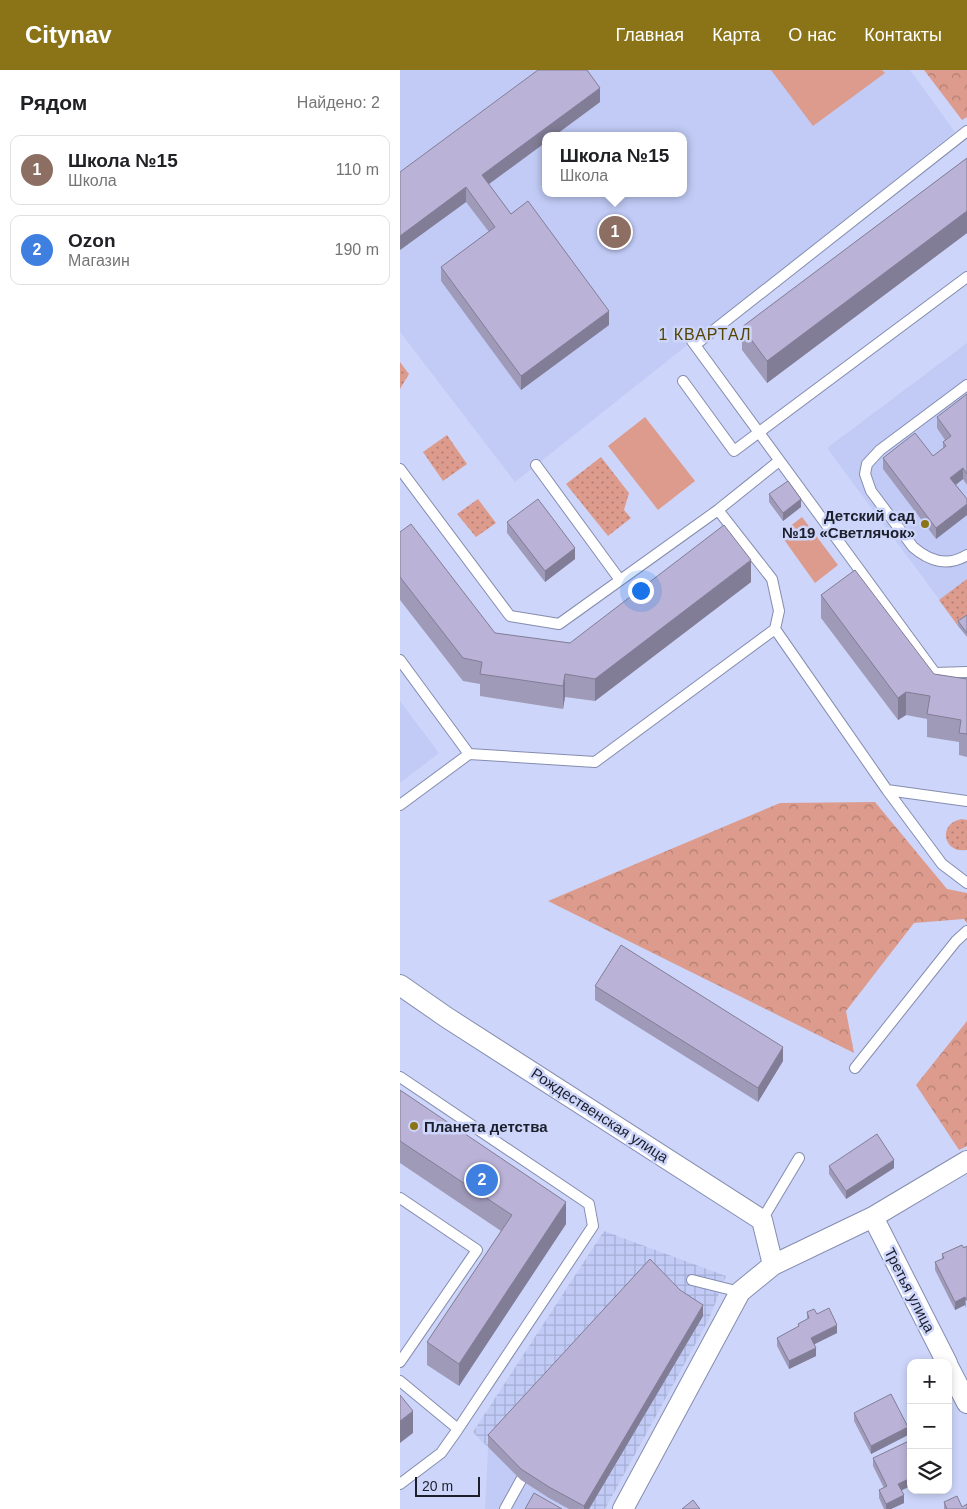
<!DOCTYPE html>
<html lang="ru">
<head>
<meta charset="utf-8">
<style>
  :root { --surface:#fff; --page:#f2f2f2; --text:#202124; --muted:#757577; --line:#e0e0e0; --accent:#8a7417 }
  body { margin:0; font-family:Helvetica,sans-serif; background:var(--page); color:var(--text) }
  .controls { position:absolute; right:15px; bottom:15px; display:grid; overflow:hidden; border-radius:10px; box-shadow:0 2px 8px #0003 }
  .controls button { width:45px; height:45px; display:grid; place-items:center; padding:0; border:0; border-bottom:1px solid var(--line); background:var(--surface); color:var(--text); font:25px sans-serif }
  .scale { position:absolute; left:15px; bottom:12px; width:65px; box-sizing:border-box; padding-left:5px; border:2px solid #1b1e2b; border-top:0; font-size:14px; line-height:18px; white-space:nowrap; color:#1b1e2b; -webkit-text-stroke:4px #cdd6fa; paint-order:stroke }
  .you { position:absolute; left:240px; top:520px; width:18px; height:18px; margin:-12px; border:4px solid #fff; border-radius:50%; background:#1a73e8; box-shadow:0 0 0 8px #1a73e833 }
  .badge { display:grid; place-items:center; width:32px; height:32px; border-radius:50%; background:var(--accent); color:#fff; font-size:16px; font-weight:700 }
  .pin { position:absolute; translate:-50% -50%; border:2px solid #fff; box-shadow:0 1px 5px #0006 }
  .popup { position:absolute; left:142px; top:62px; width:145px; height:65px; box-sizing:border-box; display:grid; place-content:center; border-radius:10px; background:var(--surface); filter:drop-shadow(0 1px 4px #0005); font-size:16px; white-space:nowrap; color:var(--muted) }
  .popup b { font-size:19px; color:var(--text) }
  .popup::after { content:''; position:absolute; left:50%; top:100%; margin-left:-10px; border:10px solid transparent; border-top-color:var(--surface) }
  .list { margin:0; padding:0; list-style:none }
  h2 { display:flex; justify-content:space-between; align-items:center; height:65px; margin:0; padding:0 20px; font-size:21px }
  h2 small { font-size:16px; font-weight:400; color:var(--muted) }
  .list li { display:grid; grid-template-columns:32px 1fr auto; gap:15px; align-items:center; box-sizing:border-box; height:70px; margin:0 10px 10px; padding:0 10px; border:1px solid var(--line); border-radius:10px }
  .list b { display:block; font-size:19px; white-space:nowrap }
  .list p { margin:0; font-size:16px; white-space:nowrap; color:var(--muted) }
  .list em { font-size:16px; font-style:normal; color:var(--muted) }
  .icon { flex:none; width:28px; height:28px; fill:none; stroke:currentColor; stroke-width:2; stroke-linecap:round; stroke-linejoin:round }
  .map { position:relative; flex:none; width:567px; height:1439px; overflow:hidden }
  header { display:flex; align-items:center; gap:30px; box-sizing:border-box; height:70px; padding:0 25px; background:var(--accent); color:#fff }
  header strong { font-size:24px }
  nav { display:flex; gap:28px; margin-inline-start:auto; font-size:18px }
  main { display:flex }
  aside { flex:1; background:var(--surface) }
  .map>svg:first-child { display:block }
  .built { fill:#c1cbf6; fill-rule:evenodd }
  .industrial { fill:url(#industrial-grid) }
  .grass { fill:url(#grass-dots) }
  .forest { fill:url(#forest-crowns) }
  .pitch { fill:#dc9b8c }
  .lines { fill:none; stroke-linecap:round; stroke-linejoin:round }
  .service-casing { stroke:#858daf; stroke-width:12 }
  .minor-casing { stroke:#858daf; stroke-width:22 }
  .service { stroke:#fff; stroke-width:10 }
  .minor { stroke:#fff; stroke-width:20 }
  .wall { fill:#a09ab9 }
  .shaded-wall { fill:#827d96 }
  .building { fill:#bab3d7; stroke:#827d96 }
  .poi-dot { fill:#8a7417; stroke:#cdd6fa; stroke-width:2 }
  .labels { text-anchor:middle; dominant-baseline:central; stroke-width:5; stroke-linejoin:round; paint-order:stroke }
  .poi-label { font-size:15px; font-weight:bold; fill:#1b1e2b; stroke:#cdd6fa; text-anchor:end }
  .street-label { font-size:15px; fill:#1b1e2b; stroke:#cdd6fa }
  .neighbourhood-label { font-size:16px; letter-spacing:1px; fill:#544502; stroke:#cdd6fa }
</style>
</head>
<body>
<header>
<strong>Citynav</strong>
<nav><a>Главная</a><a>Карта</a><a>О нас</a><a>Контакты</a></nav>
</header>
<main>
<aside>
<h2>Рядом<small>Найдено: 2</small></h2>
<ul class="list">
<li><span class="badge" style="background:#8d6e63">1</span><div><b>Школа №15</b><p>Школа</p></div><em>110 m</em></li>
<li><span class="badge" style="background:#3f7fe0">2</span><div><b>Ozon</b><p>Магазин</p></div><em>190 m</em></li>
</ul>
</aside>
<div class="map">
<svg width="567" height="1439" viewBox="0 0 567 1439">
  <defs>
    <pattern id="industrial-grid" width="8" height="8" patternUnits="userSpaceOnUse" patternTransform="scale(1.25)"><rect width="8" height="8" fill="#c1cbf6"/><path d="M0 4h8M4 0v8" fill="none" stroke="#a5aed3"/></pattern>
    <pattern id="grass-dots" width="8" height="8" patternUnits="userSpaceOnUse" patternTransform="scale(1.25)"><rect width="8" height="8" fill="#dc9b8c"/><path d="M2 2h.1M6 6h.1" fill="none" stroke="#b27e73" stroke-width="1.8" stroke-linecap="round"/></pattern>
    <pattern id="forest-crowns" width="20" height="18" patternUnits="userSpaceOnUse" patternTransform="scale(1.25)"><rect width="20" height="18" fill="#dc9b8c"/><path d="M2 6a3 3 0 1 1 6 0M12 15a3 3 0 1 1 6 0" fill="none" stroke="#b27e73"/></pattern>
  </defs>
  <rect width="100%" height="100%" fill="#cdd6fa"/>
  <path class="built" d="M0,0H510L555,62L115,412L0,262ZM146,66H284V123H146Z
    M567,273V567L427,378Z
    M0,631L39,683L0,713Z
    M88,1377L169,1439H85Z"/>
  <path class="industrial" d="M204,1161L326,1206L309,1249L205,1439H169L149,1428L81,1371L73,1362Z"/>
  <path class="grass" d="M0,292L9,304L0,319Z
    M47,365L67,394L43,411L23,382Z
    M201,387L229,423L224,440L231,448L208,466L166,414Z
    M78,429L96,453L76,467L57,444Z
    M567,509V549L558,556L539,530Z
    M562,749L567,750V780C543,784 537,753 562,749Z"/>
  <path class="forest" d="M524,0H567V47L562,50Z
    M475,732L547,819L567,823V853L564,849L514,853L446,941L454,983L148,831L380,733Z
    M567,951V1076L559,1080L516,1015Z"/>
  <path class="pitch" d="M371,0H482L485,3L413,56Z
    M245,347L295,411L258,440L208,376Z
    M402,447L438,495L415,513L380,464Z"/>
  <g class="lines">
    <defs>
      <path id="service" d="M292,271L535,603L567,602
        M295,275L567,61
        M283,311L334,381L567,207
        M567,315L480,380L467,394L465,404L471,421L513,477C529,491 548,497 567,485
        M136,395L220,510
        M0,399L110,546L159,554L318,440L379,391
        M375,559L487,720L542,794L567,813
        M0,590L69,684L195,692L375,559L379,541L372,509L318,440
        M487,720L567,731
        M0,735L69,684
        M455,998L556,871L567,861
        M0,1007L189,1134L193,1156L58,1359L41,1383L0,1414
        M0,1128L77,1180L0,1292
        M362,1150L399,1088
        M292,1210L340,1222
        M0,1311L58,1359
        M105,1439L121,1410"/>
      <path id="minor" d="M0,915L46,947L362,1150L373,1195
        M473,1147L547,1293
        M548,1296L567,1333
        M223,1439L340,1222L373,1195L473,1147L567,1091"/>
    </defs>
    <use href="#service" class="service-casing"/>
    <use href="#minor" class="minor-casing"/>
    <use href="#service" class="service"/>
    <use href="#minor" class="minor"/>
  </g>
  <path class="wall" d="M200,32L89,114L111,144L209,255L121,320L41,211V197L89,162L66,132L0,180V102Z
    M567,88V163L367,313L342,280V257Z
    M567,324V415L563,409L556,415L567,429V445L536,469L483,399V388L533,386L543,379V372L545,370L537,358V347Z
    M369,424L401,437L383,451L369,432Z
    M107,452L175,489L145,512L107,463Z
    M0,462L95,563L170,573L351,512L195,631L165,627L163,639L80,626V614L63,611L0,530Z
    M421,525L534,604L567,609V687L559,685V672L527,667V649L506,645L498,650L421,548Z
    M567,545V567L558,556V551Z
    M195,916L383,991L358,1032L195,930Z
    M0,1020L166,1154L59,1316L27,1295V1272L101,1161L0,1093Z
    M429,1096L494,1098L446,1129L429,1104Z
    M567,1176L566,1238L565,1235L555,1240L535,1200V1192L542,1189V1184Z
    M407,1242L417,1244L437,1263L414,1274L416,1286L389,1299L377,1276V1268L398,1257V1254L407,1249Z
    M303,1246L189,1439H169L149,1428L121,1410L88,1377V1365Z
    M454,1343L508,1365L471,1384L454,1351Z
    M473,1388L501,1421L504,1433L491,1439H484L479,1428V1420L484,1418L473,1396Z
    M544,1432L562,1437L567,1439H544Z"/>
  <path class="shaded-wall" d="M200,18V32L154,66H146V72L82,119V105Z
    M66,117V132L0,180V166Z
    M567,141V163L367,313V291Z
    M209,241V255L121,320V306Z
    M563,398V409L550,419V408Z
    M401,429V437L383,451V443Z
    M567,434V445L536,469V458Z
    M175,478V489L145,512V501Z
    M351,490V512L195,631V609Z
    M165,604V627L163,639V616Z
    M506,622V645L498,650V628Z
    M383,977V991L358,1032V1018Z
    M494,1090V1098L446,1129V1121Z
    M166,1132V1154L59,1316V1294Z
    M565,1227V1235L555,1240V1232Z
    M303,1235V1246L189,1439H184V1436Z
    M437,1255V1263L411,1276V1268Z
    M416,1278V1286L389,1299V1291Z
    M13,1341V1363L0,1373V1351Z
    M508,1357V1365L471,1384V1376Z
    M511,1408V1416L498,1422V1414Z
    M504,1425V1433L491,1439H486V1434Z"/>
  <path class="building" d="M138,0H187L200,18L82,105L111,144L128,131L209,241L121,306L41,197L95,157L66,117L0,166V102Z
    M567,88V141L367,291L342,257Z
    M567,324V404L563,398L550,408L567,429V434L536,458L483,388L515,363L533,386L546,376L543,372L551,366L537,347Z
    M388,411L401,429L383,443L369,424Z
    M138,429L175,478L145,501L107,452Z
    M11,454L95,563L170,573L324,455L351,490L195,609L165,604L163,616L80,604L82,592L63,588L0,507V462Z
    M455,500L534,604L567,609V664L559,663L561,650L527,644L530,626L506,622L498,628L421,525Z
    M567,545V563L558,551Z
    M221,875L383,977L358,1018L195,916Z
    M0,1020L166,1132L59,1294L27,1272L112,1145L0,1071Z
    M477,1064L494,1090L446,1121L429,1096Z
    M562,1175L564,1178L567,1176V1230H566L565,1227L555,1232L535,1192L544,1188L542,1184Z
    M250,1189L280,1220L303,1235L184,1436L149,1417L121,1399L88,1365Z
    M429,1238L437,1255L411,1268L416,1278L389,1291L377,1268L399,1256L398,1254L409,1248L407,1242L414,1239L417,1244Z
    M491,1324L508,1357L471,1376L454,1343Z
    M0,1325L13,1341L0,1351Z
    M511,1370V1408L498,1414L504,1425L486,1434L479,1420L487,1416L473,1388Z
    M134,1423L162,1439H125Z
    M557,1426L562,1437L567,1434V1439H547L544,1432Z
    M293,1430L300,1439H282Z"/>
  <g class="poi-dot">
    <circle cx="525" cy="454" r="5"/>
    <circle cx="14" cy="1056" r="5"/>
  </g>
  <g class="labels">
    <g class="poi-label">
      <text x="515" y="445">Детский сад<tspan x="515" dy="17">№19 «Светлячок»</tspan></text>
      <text x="24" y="1056" text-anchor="start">Планета детства</text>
    </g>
    <g class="street-label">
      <text transform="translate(200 1045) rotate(33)">Рождественская улица</text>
      <text transform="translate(510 1220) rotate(63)">Третья улица</text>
    </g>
    <g class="neighbourhood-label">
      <text x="305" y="264">1 КВАРТАЛ</text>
    </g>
  </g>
</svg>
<div class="controls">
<button>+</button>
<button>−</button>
<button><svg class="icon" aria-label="layers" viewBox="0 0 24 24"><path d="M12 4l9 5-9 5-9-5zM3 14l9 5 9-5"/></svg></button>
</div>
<div class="scale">20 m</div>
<div class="you"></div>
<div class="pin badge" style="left:215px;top:162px;background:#8d6e63">1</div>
<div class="popup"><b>Школа №15</b>Школа</div>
<div class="pin badge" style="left:82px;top:1110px;background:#3f7fe0">2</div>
</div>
</main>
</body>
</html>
